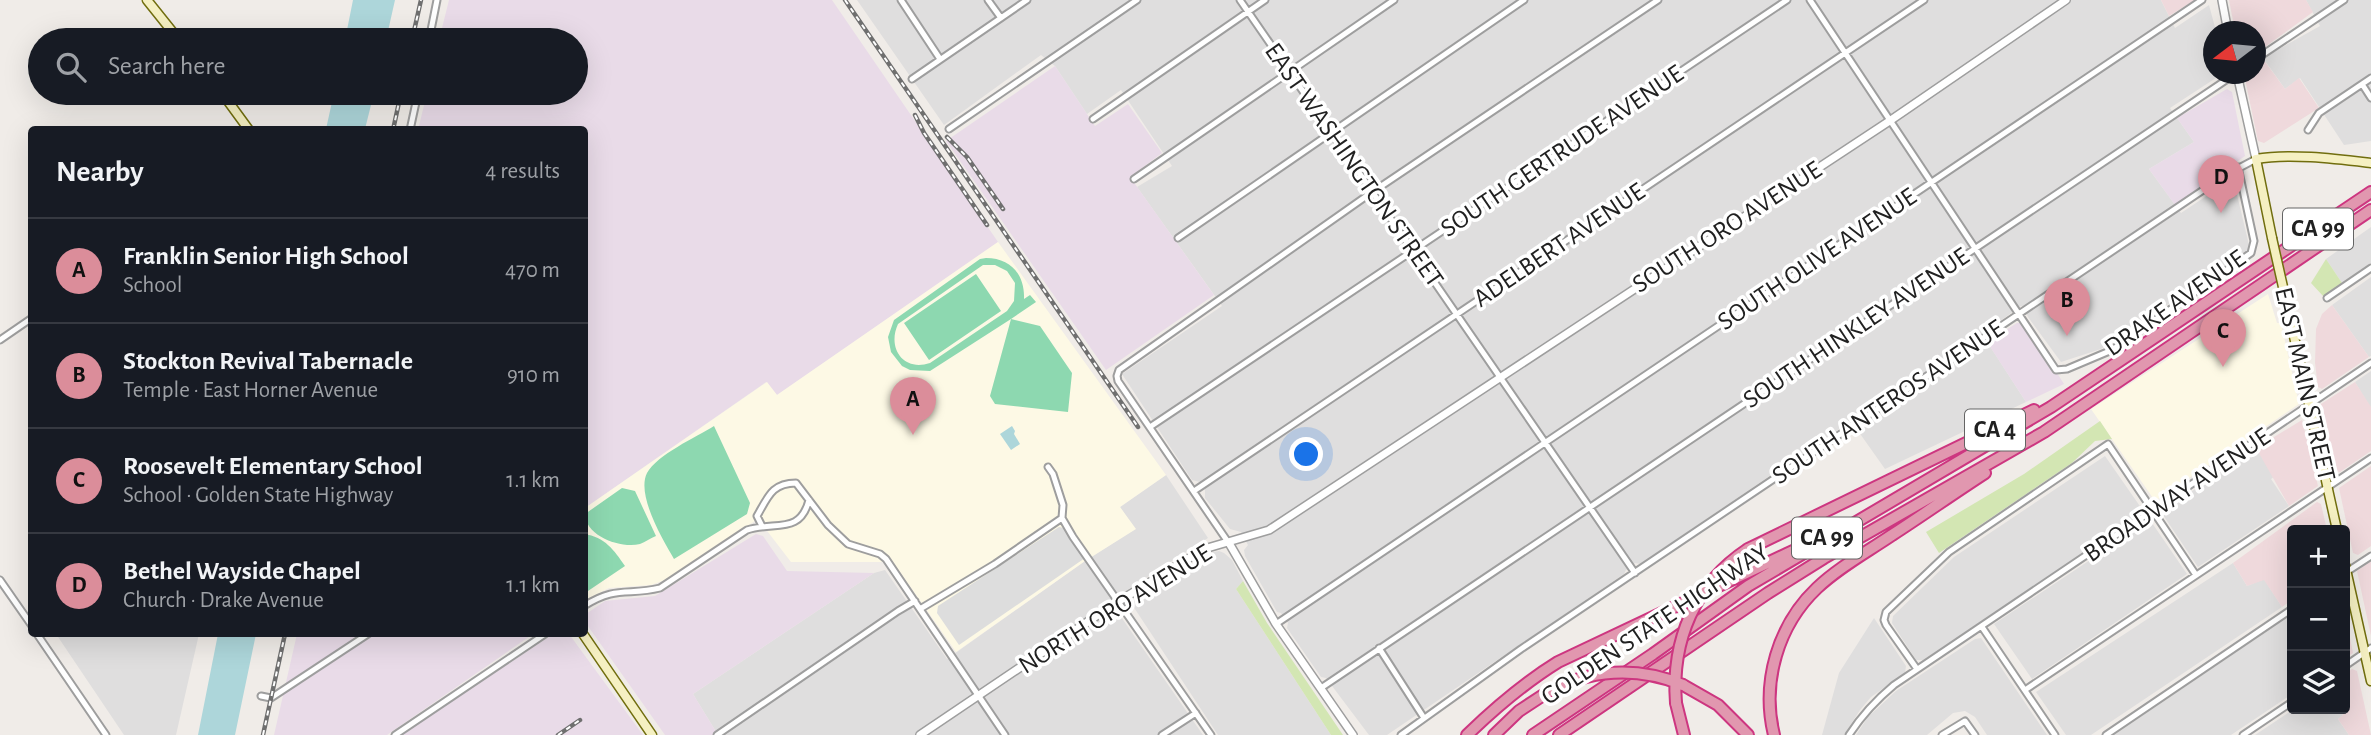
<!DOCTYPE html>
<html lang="en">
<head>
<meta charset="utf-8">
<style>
  :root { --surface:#171b24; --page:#242831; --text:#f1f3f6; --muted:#9ea1a6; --line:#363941; --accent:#db8d9a }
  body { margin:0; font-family:"Alegreya Sans",sans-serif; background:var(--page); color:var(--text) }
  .controls { position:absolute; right:21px; bottom:21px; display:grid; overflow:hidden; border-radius:7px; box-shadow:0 7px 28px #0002 }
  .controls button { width:63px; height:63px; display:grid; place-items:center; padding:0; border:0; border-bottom:2px solid var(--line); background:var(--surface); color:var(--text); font:35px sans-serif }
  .compass { position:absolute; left:2203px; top:21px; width:63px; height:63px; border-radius:50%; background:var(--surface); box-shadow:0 7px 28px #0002; rotate:254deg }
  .you { position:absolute; left:1307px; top:455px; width:24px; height:24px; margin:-18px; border:5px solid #fff; border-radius:50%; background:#1a73e8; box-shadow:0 0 0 10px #1a73e833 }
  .badge { display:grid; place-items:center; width:46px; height:46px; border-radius:50%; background:var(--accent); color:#111; font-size:23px; font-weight:700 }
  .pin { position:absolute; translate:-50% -58px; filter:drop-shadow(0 2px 4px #0008) }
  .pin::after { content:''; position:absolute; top:37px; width:24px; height:21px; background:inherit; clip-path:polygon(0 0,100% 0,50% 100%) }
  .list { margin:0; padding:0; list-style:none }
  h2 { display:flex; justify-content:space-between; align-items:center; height:91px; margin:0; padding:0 28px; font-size:30px }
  h2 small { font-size:23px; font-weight:400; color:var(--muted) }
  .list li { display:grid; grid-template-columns:46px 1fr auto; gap:21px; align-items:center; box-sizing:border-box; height:105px; padding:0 28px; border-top:2px solid var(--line) }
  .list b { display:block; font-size:26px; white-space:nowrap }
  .list p { margin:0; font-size:23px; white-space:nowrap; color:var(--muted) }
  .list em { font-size:23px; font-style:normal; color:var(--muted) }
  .icon { flex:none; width:38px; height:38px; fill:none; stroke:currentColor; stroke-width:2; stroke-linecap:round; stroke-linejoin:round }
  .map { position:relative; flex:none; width:2371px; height:735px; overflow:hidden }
  .search { position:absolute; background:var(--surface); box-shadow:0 7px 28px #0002; left:28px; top:28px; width:560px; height:77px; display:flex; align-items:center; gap:18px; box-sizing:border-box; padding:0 24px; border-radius:38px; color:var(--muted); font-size:26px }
  .panel { position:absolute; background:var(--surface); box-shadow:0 7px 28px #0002; left:28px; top:126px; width:560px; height:511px; border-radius:7px }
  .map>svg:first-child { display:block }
  .residential { fill:#dfdede }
  .commercial { fill:#efd9dc }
  .industrial { fill:#e9dbe8 }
  .education { fill:#fdf9e5 }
  .grass { fill:#d3e6b3 }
  .pitch { fill:#8dd8b0; fill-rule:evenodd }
  .parking { fill:#ddd }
  .water { fill:#add6da }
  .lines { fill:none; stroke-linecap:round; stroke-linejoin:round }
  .minor-casing { stroke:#9e9e9e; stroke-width:9 }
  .tertiary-casing { stroke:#9e9e9e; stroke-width:10 }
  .secondary-casing { stroke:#716e0e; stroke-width:11 }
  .motorway-casing { stroke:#cd3680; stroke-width:14 }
  .minor { stroke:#fff; stroke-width:5 }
  .tertiary { stroke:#fff; stroke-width:7 }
  .secondary { stroke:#f5f0c2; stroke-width:8 }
  .motorway { stroke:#e197af; stroke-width:10 }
  .rail-casing { stroke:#6f6f6f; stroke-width:4.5 }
  .rail { stroke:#fff; stroke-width:2; stroke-dasharray:5; stroke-linecap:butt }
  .secondary-bridge-casing { stroke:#716e0e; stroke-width:11; stroke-linecap:butt }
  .motorway-bridge-casing { stroke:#cd3680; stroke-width:14; stroke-linecap:butt }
  .secondary-bridge { stroke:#f5f0c2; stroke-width:8 }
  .motorway-bridge { stroke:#e197af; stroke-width:10 }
  .labels { text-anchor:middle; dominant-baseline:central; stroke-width:7; stroke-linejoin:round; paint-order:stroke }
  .shield { fill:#fff; stroke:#646464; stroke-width:2 }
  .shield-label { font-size:24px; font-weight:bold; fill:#212121 }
  .street-label { font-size:26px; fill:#212121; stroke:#fff }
</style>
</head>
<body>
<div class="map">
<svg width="2371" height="735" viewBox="0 0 2371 735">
  <rect width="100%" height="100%" fill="#f0ece8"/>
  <path class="residential" d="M857,0H2161L2175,28L2209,5L2216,31L2214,32V74H2222L2170,108L2194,142L2149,169L2181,213L2229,181L2234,182L2249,245L2248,251L2101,349L2061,362L2028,317L2024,307L2021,306L1982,334L2026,402L1885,469L1851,421L1640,564L1635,563L1626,570L1624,574L1387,735H1369L1326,678L1321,677L1287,628L1288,623L1281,613L1277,612L1245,556L1244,550L1248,545L1241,532L1230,529L1205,498V490L1200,482L1192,480L1122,374L1222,306L1137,187L1172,166L1121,90L1087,114L1055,66L1041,55L944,125Z
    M2306,0H2371V141L2344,145L2300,78L2285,89L2263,58L2320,26Z
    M2371,227V263L2342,283L2326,259Z
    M2371,277V356L2369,357L2332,305Z
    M2371,371V409L2355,382Z
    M2256,448L2275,476L2271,479L2289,506L2198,567L2161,512Z
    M2105,456L2144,512L1923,660H1916L1892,623L1893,616L1954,557Z
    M1166,475L1208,538L1110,601L1203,735H718L693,694L874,573L885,570L947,659L1085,561L1135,529L1120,507Z
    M2150,520L2187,574L2032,679L1994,624Z
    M1219,551L1224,553L1232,560L1243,581L1236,589L1331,735H1218L1131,603L1213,552Z
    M2233,563L2247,586L2264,579L2282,607L2091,735H2066L2036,692Z
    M2292,614V694L2231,735H2114Z
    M1874,618L1906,666L1905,673L1871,697L1860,710L1844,735H1822L1839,673Z
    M56,634H199L176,735H124Z
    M1981,638L2047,735H1987L1975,717L1965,711L1953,713L1927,735H1856L1868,717L1896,691L1975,639Z
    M2294,709H2339L2343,715L2338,719L2349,735H2255Z"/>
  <path class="commercial" d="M2161,0H2195L2169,16Z
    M2229,0H2306L2313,12L2258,52L2285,89L2299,78L2319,108L2264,143L2258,141L2244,74H2256V32L2235,31Z
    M2332,305L2369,357L2322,389L2318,387L2315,363L2316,329L2322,314Z
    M2355,382L2371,407V451L2340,472L2335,471L2321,404Z
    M2302,420L2318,486L2289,506L2256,448Z
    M2371,466V546L2358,555L2353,553L2339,488Z
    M2317,502L2321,504L2327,530H2292V600L2282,607L2264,580L2247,586L2233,563Z
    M2371,561V636L2357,571Z
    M2345,613L2353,653L2345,658Z
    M2352,669L2357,671L2371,735H2349L2338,719L2343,715L2339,709H2345V674Z"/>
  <path class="industrial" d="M449,0H832L998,242L777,395L766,382L585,508L584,130H418L427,93H576V40H439Z
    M1055,66L1095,126L1128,104L1162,153L1130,177L1214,295L1106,370L946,141Z
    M2227,89L2232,92L2245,156L2175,205L2149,169L2194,142L2177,118Z
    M2017,323H2021L2049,367L2057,373L2064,384L2026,402L1987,342Z
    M756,534L763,536L787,571L874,573L693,694L718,735H665L585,622L586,614L605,601L655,596Z
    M297,634H533L387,735H274Z
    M553,634H569L643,735H401Z"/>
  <path class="education" d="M998,242L1166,475L1120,507L1136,529L1085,561L956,652L893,562H791L758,519L665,580L651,585L609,588L585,600V508L767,382L777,395Z
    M2268,294L2277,323H2281L2299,404L2155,501L2091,409Z"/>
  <path class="grass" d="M2326,259L2342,283L2323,296L2311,283Z
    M2100,421L2112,439L2095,441L2072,463L1939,553L1926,532L2024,474Z
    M1243,581L1267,623L1343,735H1331L1236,589Z"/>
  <path class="pitch" d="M986,258C1011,258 1025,275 1024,299L1030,295L1036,302L1011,319L1040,326L1072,373L1068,412L995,404L990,396L1011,319L930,371L910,370L902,366L891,352L888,337L894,320L980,259ZM983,265H995L1007,271L1015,283L1014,301L1007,311L930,363C903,372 887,348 898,324Z
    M976,274L1001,311L929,360L904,323Z
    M714,426L750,503L747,514L674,559C663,540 636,495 647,473C657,455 696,437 714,426Z
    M622,488L635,491L656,536C651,538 645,542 640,544C621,549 585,536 585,514Z
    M584,534C605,537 614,550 625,566L585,593Z"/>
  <path class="parking" d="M1059,527L1064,528L1085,558L959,645L937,613L938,606Z"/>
  <path class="water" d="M353,0H395L386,40H345Z
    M334,93H374L365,129H326Z
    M1012,426L1015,431L1014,434L1020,444L1011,450L1000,434Z
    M218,634H256L235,735H198Z"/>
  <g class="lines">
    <defs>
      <path id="minor" d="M901,0L940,59
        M988,0L1001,18
        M1240,0L1635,573
        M1810,0L2056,370L2067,369L2112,350L2251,253L2254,241L2238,167
        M429,40L437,0
        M2256,59L2344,0
        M912,79L1027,0
        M2362,84L2371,98
        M1093,119L1265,0
        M949,129L1137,0
        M410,130L418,93
        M2308,130L2319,113L2371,78
        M1134,179L1394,0
        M1178,238L1524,0
        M2327,298L2371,268
        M0,340L32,318
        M1150,427L1787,0
        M1048,467L1053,474L1063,505L1062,518L1073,537L1211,735
        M1194,491L1924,0
        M762,526L757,516C768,497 772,483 796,483L828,525L848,544L880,554L886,559L1005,735
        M1228,542L1118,381L1117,376L1119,370L1368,195L1658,0
        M2345,573L2371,556
        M0,580L32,626
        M584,606C617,585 628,596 660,588L747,530C775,521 800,535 809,500
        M920,609L995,564L1062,518
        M1276,624L2202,0
        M1982,627L2055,735
        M37,634L106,735
        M1379,648L1424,718
        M2345,666L2371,648
        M1917,669L1886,625L1884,620L1886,612L1949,552L2108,444L2196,575
        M1321,688L2235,74
        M2025,690L2371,458
        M261,696L271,698L368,634
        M395,735L545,634
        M717,735L898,611L915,601
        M1162,735L1196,713
        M1401,735L1521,649L2224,176L2256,159
        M1849,735C1862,715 1876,700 1894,685L2371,363
        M1942,735L1965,721L1975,735
        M2106,735L2292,609
        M2243,735L2292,702"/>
      <path id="tertiary" d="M2222,0L2228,32
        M2237,74L2256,159
        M1229,543L1276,624L1353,735
        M920,735L1111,606L1204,549L1269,530L1891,120L2066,0"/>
      <path id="secondary" d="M147,0L179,40
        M222,93L249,130
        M2272,238L2256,159C2290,153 2337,159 2371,163
        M2285,296L2337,530
        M2345,565L2371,681
        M583,634L652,735"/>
      <path id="motorway" d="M1748,549L2034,410
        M1683,685L1718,705L1748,735
        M1676,703L1684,735
        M1467,735C1495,708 1524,683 1558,662L1797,549
        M1494,735L1519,711L1551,690
        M1533,735L1653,654L1748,586L2051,407L2371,192
        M1559,735L1768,593L1824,558L2044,432L2371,210
        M1774,735C1761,682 1778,625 1817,588C1839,567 1867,552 1892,535C1923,515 1954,493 1985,473"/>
    </defs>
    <use href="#minor" class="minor-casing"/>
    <use href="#tertiary" class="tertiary-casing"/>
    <use href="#secondary" class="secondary-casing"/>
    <use href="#motorway" class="motorway-casing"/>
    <use href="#minor" class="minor"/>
    <use href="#tertiary" class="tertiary"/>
    <use href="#secondary" class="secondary"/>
    <use href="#motorway" class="motorway"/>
    <defs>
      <path id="rail" d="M845,0L1138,427
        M412,40L421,0
        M915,115L924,133L987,225
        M393,130L401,93
        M947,137L967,157L1003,209
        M263,735L285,634
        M558,735L580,720"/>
    </defs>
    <use href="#rail" class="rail-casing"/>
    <use href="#rail" class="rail"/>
    <defs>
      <path id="secondary-bridge" d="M2272,238L2285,296"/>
      <path id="motorway-bridge" d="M1551,690C1594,669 1639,667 1683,685
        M1676,703C1671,640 1695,584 1748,549"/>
    </defs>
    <use href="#secondary-bridge" class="secondary-bridge-casing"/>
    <use href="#motorway-bridge" class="motorway-bridge-casing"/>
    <use href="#secondary-bridge" class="secondary-bridge"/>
    <use href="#motorway-bridge" class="motorway-bridge"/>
  </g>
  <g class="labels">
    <g class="shield">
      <rect x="2283" y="208.5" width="70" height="41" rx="5"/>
      <rect x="1965" y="409.5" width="60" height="41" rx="5"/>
      <rect x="1792" y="517.5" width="70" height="41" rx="5"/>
    </g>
    <g class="shield-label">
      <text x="2318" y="229">CA 99</text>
      <text x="1995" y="430">CA 4</text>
      <text x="1827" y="538">CA 99</text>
    </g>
    <g class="street-label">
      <text transform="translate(1562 151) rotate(-34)">SOUTH GERTRUDE AVENUE</text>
      <text transform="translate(1354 165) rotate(55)">EAST WASHINGTON STREET</text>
      <text transform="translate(1727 227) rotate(-33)">SOUTH ORO AVENUE</text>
      <text transform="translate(1559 245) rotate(-34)">ADELBERT AVENUE</text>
      <text transform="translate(1817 259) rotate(-34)">SOUTH OLIVE AVENUE</text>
      <text transform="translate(2175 303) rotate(-35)">DRAKE AVENUE</text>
      <text transform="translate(1856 328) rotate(-34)">SOUTH HINKLEY AVENUE</text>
      <text transform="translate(2305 384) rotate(77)">EAST MAIN STREET</text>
      <text transform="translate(1888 402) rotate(-34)">SOUTH ANTEROS AVENUE</text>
      <text transform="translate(2177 495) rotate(-34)">BROADWAY AVENUE</text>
      <text transform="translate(1115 609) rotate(-32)">NORTH ORO AVENUE</text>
      <text transform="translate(1655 624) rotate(-34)">GOLDEN STATE HIGHWAY</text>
    </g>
  </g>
</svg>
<div class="controls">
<button>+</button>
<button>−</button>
<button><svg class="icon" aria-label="layers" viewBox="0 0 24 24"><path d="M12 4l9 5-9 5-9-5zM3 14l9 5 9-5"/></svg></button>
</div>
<svg class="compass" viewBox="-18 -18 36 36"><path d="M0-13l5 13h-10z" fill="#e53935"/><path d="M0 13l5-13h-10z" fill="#9ea1a6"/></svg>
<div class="you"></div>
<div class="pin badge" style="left:913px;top:435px">A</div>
<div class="pin badge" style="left:2067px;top:336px">B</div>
<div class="pin badge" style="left:2223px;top:367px">C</div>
<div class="pin badge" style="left:2221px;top:213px">D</div>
<div class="search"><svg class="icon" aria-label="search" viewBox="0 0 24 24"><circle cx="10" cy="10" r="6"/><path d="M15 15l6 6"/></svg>Search here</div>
<section class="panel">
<h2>Nearby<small>4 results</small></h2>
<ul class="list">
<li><span class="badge">A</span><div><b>Franklin Senior High School</b><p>School</p></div><em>470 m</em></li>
<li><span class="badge">B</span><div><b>Stockton Revival Tabernacle</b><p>Temple · East Horner Avenue</p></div><em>910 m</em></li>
<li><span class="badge">C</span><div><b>Roosevelt Elementary School</b><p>School · Golden State Highway</p></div><em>1.1 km</em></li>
<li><span class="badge">D</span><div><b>Bethel Wayside Chapel</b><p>Church · Drake Avenue</p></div><em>1.1 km</em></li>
</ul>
</section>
</div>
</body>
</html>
